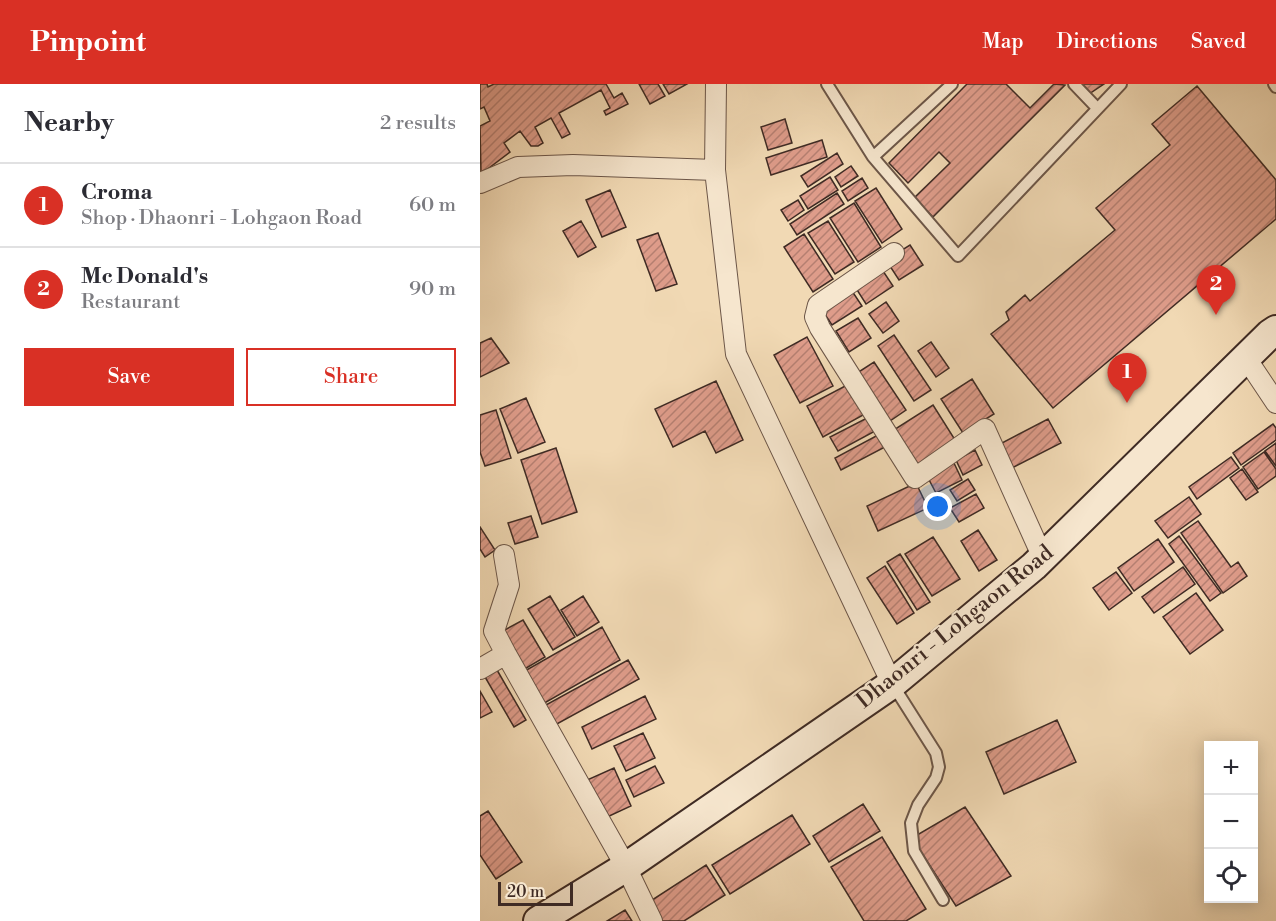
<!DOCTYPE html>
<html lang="en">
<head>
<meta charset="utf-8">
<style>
  :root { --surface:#fff; --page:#f7f7f7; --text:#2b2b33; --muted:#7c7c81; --line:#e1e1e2; --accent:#d93025 }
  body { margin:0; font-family:"Libre Bodoni",serif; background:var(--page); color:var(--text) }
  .controls { position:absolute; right:18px; bottom:18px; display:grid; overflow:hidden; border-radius:0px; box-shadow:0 3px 15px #0003 }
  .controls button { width:54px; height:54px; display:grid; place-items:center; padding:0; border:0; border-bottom:2px solid var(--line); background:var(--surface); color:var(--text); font:30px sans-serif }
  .scale { position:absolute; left:18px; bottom:15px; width:75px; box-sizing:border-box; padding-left:6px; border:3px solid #3f2b24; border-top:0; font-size:16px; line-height:21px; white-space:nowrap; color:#3f2b24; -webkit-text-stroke:4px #f6e6ce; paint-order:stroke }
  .you { position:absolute; left:458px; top:423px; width:21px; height:21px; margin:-15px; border:4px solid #fff; border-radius:50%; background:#1a73e8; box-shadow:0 0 0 9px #1a73e833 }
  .badge { display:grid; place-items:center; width:39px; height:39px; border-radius:50%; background:var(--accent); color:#fff; font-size:20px; font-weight:700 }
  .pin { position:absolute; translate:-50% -50px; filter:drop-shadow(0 2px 3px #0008) }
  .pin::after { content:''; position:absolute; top:32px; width:21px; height:18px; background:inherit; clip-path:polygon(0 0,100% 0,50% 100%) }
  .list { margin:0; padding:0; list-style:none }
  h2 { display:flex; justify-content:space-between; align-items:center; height:78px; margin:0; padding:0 24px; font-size:26px }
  h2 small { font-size:20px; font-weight:400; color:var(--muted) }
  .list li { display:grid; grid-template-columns:39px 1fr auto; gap:18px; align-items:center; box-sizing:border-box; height:84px; padding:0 24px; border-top:2px solid var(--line) }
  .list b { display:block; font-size:22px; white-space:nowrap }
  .list p { margin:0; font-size:20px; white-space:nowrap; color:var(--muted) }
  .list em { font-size:20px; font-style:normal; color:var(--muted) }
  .actions { display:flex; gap:12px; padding:18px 24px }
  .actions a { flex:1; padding:14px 0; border:2px solid var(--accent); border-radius:0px; text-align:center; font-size:21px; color:var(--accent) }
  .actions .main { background:var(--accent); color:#fff }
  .icon { flex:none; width:33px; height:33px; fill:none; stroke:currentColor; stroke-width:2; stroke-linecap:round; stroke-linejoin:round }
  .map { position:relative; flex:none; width:796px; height:837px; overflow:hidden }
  header { display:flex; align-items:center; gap:36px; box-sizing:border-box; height:84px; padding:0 30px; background:var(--accent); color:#fff }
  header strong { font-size:28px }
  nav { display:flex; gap:33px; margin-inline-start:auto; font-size:21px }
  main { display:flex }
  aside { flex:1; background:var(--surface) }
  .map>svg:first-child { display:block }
  .building { fill:url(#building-hatch); stroke:#3f2b24; stroke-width:1.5 }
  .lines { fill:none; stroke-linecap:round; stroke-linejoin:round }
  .service-casing { stroke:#6c5648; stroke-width:14 }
  .minor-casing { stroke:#6c5648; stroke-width:22 }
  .secondary-casing { stroke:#3f2b24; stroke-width:32 }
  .service { stroke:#f6e6ce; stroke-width:10 }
  .minor { stroke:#f6e6ce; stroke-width:20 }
  .secondary { stroke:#f6e6ce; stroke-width:28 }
  .labels { text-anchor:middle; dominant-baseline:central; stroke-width:4.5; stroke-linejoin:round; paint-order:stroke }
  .street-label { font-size:22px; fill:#3f2b24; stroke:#f6e6ce }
</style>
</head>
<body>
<header>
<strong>Pinpoint</strong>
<nav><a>Map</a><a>Directions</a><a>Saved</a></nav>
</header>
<main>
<aside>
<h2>Nearby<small>2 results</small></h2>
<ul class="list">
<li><span class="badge">1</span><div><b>Croma</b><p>Shop · Dhaonri - Lohgaon Road</p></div><em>60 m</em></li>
<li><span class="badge">2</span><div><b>Mc Donald's</b><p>Restaurant</p></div><em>90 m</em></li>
</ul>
<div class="actions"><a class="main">Save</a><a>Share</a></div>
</aside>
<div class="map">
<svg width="796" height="837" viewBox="0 0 796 837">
  <defs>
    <pattern id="building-hatch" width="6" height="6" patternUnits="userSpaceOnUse" patternTransform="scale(1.5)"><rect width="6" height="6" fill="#de9c8a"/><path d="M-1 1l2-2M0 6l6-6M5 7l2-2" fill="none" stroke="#b57f71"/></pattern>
  </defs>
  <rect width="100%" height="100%" fill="#f1d9b4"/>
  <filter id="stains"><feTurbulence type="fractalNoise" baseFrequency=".00333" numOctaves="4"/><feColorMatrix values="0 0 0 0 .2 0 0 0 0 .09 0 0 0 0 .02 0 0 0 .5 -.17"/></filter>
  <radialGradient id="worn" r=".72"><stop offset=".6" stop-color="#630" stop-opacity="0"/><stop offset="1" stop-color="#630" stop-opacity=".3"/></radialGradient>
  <path class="building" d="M0,0H7L8,3L14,0H126L134,14L142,9L148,20L126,31L124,27L130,24L121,6L79,29L90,50L82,54L71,34L55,43L63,59L58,62H51L40,47L24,59L30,68L1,90L0,42L10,37L4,23L0,25Z
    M159,0H178L185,12L170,20Z
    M183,0H207L189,10Z
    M487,0H526L550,24L574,0L585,1L453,133L434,114L470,79L459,68L428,99L409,79Z
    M598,0H624L606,12Z
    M717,2L796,96V135L573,324L511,250L529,236L526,228L545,211L550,217L635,146L616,124L690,61L672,40Z
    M305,35L312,59L288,66L281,43Z
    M342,56L347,73L291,91L286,74Z
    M357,69L363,80L328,103L321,92Z
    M371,82L378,92L361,103L355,93Z
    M350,93L358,106L328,125L320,112Z
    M382,94L388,104L368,117L362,107Z
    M396,104L422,145L402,159L375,117Z
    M130,106L146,143L122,153L106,116Z
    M357,109L364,120L317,151L310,140Z
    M318,116L324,126L308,137L301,126Z
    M374,119L401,163L378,178L350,134Z
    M101,137L116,163L98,173L83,147Z
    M348,137L374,178L355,190L328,149Z
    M178,149L197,200L176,207L157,156Z
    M324,150L353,195L333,208L304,163Z
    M430,161L443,181L419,196L406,176Z
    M399,181L413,202L386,220L372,198Z
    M370,204L382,222L352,241L340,223Z
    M406,218L419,237L403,249L389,230Z
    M378,234L391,254L369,268L356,247Z
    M414,251L451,306L434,317L398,262Z
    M327,253L353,302L320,319L294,271Z
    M11,254L29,279L0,293V259Z
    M451,258L469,284L456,293L438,267Z
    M394,278L426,326L407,339L374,291Z
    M492,295L514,330L483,349L461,315Z
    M236,297L263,356L236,369L225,347L193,363L175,325Z
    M369,300L385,330L343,353L327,322Z
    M46,314L65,358L38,369L20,325Z
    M453,321L477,359L433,387L409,349Z
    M16,326L31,374L5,382L0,368V331Z
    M389,333L397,346L358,367L350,353Z
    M568,335L581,359L530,385L518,361Z
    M793,340L796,344V356L761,381L753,369Z
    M398,351L405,363L361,386L355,374Z
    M796,359V382L785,367Z
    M76,364L97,428L62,440L41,376Z
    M495,366L502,381L483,391L476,376Z
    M784,368L796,385V392L778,405L763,383Z
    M751,373L759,384L717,415L709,403Z
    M473,377L482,396L456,409L446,390Z
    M762,385L778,408L766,416L750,394Z
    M488,395L495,406L477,417L470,406Z
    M436,399L448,424L398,447L387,422Z
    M496,410L504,424L479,438L470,424Z
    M709,413L721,430L688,454L675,437Z
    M51,432L58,453L35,460L28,439Z
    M718,437L751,483L758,478L767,492L743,509L701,449Z
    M0,443L15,466L5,473L0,465Z
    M498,446L517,476L499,487L481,457Z
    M699,452L741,509L730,517L689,460Z
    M453,453L480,495L452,512L425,470Z
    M678,455L694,478L654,507L638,484Z
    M420,470L450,518L437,526L407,478Z
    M405,482L434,529L417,540L387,494Z
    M703,483L715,500L674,529L662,513Z
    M636,488L652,509L629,526L613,504Z
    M716,509L743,546L710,570L683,533Z
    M70,512L95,553L73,566L48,525Z
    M103,512L119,538L97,552L81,526Z
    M43,536L65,573L43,586L21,548Z
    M122,543L140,576L61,621L43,588Z
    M148,576L159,595L75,641L64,622Z
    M17,586L46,636L34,643L5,593Z
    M0,607L12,628L0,634Z
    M165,612L176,635L112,665L102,643Z
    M577,636L596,678L524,710L506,668Z
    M163,649L175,674L146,687L134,662Z
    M175,682L184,699L154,713L146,696Z
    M134,684L151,722L125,734L107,696Z
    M383,720L400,747L349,778L333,752Z
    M485,723L531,792L476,822L432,754Z
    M8,727L42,778L16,795L0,771V732Z
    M312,731L330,760L250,810L232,781Z
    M402,753L446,825L426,837H384L351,783Z
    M226,781L245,811L204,837H181L169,818Z
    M145,826L152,837H127Z"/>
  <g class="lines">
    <defs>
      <path id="service" d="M347,0L393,73
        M472,0L393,73L478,172L641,0
        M594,0L617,24
        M794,0L796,3
        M413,601L456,669L459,683L456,694L438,721L431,739L434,767L463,816"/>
      <path id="minor" d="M236,0L235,86L256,270L412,600
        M0,99L38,83L93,81L235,86
        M414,169L338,221L335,233L340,244L435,394L505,345L563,474
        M766,274L796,319
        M24,471L29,501L14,547L26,570L146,783L172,837
        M0,585L26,570"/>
      <path id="secondary" d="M58,837L146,783L412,600L554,482L790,250L796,246"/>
    </defs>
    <use href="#service" class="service-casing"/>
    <use href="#minor" class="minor-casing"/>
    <use href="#secondary" class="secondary-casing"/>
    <use href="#service" class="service"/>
    <use href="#minor" class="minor"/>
    <use href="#secondary" class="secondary"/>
  </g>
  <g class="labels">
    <g class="street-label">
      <text transform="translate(475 543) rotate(-39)">Dhaonri - Lohgaon Road</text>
    </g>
  </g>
  <rect width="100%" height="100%" filter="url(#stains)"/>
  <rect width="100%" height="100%" fill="url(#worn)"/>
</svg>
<div class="controls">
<button>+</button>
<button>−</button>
<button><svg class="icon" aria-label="locate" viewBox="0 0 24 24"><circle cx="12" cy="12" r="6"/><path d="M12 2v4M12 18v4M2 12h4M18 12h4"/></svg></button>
</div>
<div class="scale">20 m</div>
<div class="you"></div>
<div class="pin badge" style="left:647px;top:319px">1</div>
<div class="pin badge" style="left:736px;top:231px">2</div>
</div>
</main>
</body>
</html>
